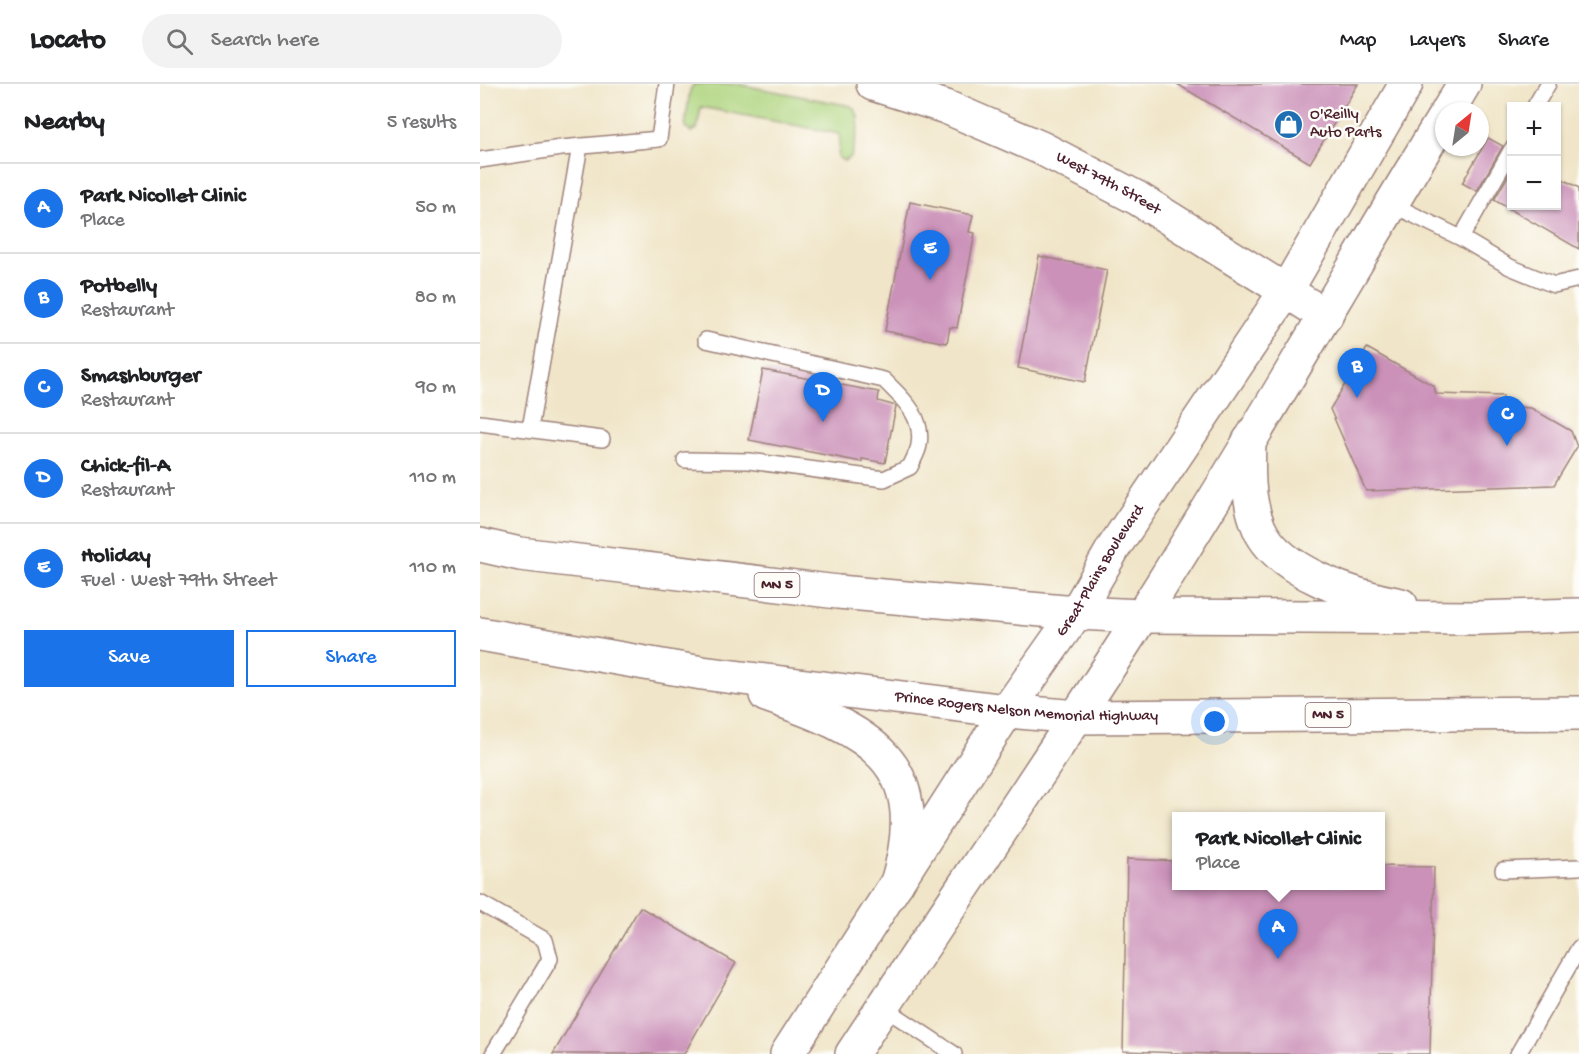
<!DOCTYPE html>
<html lang="en">
<head>
<meta charset="utf-8">
<style>
  :root { --surface:#fff; --page:#f2f2f2; --text:#202124; --muted:#757577; --line:#e0e0e0; --accent:#1a73e8 }
  body { margin:0; font-family:"Gochi Hand",sans-serif; background:var(--page); color:var(--text) }
  .controls { position:absolute; right:18px; top:18px; display:grid; overflow:hidden; border-radius:0px; box-shadow:0 2px 4px #0004 }
  .controls button { width:54px; height:54px; display:grid; place-items:center; padding:0; border:0; border-bottom:2px solid var(--line); background:var(--surface); color:var(--text); font:30px sans-serif }
  .compass { position:absolute; left:955px; top:18px; width:54px; height:54px; border-radius:50%; background:var(--surface); box-shadow:0 2px 4px #0004; rotate:30deg }
  .you { position:absolute; left:735px; top:638px; width:21px; height:21px; margin:-15px; border:4px solid #fff; border-radius:50%; background:#1a73e8; box-shadow:0 0 0 9px #1a73e833 }
  .badge { display:grid; place-items:center; width:39px; height:39px; border-radius:50%; background:var(--accent); color:#fff; font-size:20px; font-weight:700 }
  .pin { position:absolute; translate:-50% -50px; filter:drop-shadow(0 2px 3px #0008) }
  .pin::after { content:''; position:absolute; top:32px; width:21px; height:18px; background:inherit; clip-path:polygon(0 0,100% 0,50% 100%) }
  .popup { position:absolute; left:692px; top:728px; width:213px; height:78px; box-sizing:border-box; display:grid; place-content:center; border-radius:0px; background:var(--surface); filter:drop-shadow(0 2px 4px #0005); font-size:20px; white-space:nowrap; color:var(--muted) }
  .popup b { font-size:22px; color:var(--text) }
  .popup::after { content:''; position:absolute; left:50%; top:100%; margin-left:-12px; border:12px solid transparent; border-top-color:var(--surface) }
  .list { margin:0; padding:0; list-style:none }
  h2 { display:flex; justify-content:space-between; align-items:center; height:78px; margin:0; padding:0 24px; font-size:26px }
  h2 small { font-size:20px; font-weight:400; color:var(--muted) }
  .list li { display:grid; grid-template-columns:39px 1fr auto; gap:18px; align-items:center; box-sizing:border-box; height:90px; padding:0 24px; border-top:2px solid var(--line) }
  .list b { display:block; font-size:22px; white-space:nowrap }
  .list p { margin:0; font-size:20px; white-space:nowrap; color:var(--muted) }
  .list em { font-size:20px; font-style:normal; color:var(--muted) }
  .actions { display:flex; gap:12px; padding:18px 24px }
  .actions a { flex:1; padding:14px 0; border:2px solid var(--accent); border-radius:0px; text-align:center; font-size:21px; color:var(--accent) }
  .actions .main { background:var(--accent); color:#fff }
  .icon { flex:none; width:33px; height:33px; fill:none; stroke:currentColor; stroke-width:2; stroke-linecap:round; stroke-linejoin:round }
  .map { position:relative; flex:none; width:1099px; height:970px; overflow:hidden }
  header { display:flex; align-items:center; gap:36px; box-sizing:border-box; height:84px; padding:0 30px; background:var(--surface); border-bottom:2px solid var(--line) }
  header strong { font-size:28px }
  nav { display:flex; gap:33px; margin-inline-start:auto; font-size:21px }
  .search { width:420px; height:54px; background:var(--page); display:flex; align-items:center; gap:15px; box-sizing:border-box; padding:0 21px; border-radius:33px; color:var(--muted); font-size:22px }
  main { display:flex }
  aside { flex:1; background:var(--surface) }
  .map>svg:first-child { display:block }
  .green { fill:#aed47e; stroke:#7c7a54; stroke-width:1.5 }
  .building { fill:#cb91b9 }
  .lines { fill:none; stroke-linecap:round; stroke-linejoin:round }
  .service-casing { stroke:#9d827a; stroke-width:18 }
  .tertiary-casing { stroke:#9d827a; stroke-width:36 }
  .primary-casing { stroke:#9d827a; stroke-width:36 }
  .service { stroke:#fff; stroke-width:15 }
  .tertiary { stroke:#fff; stroke-width:33 }
  .primary { stroke:#fff; stroke-width:33 }
  .labels { text-anchor:middle; dominant-baseline:central; stroke-width:5; stroke-linejoin:round; paint-order:stroke }
  .shield { fill:#fdfcf7; stroke:#806168; stroke-width:1.5 }
  .shield-label { font-size:15px; font-weight:bold; fill:#4a1f2b }
  .poi-label { font-size:16px; fill:#4a1f2b; stroke:#fdfcf7; text-anchor:start }
  .street-label { font-size:16px; fill:#4a1f2b; stroke:#fdfcf7 }
</style>
</head>
<body>
<header>
<strong>Locato</strong>
<div class="search"><svg class="icon" aria-label="search" viewBox="0 0 24 24"><circle cx="10" cy="10" r="6"/><path d="M15 15l6 6"/></svg>Search here</div>
<nav><a>Map</a><a>Layers</a><a>Share</a></nav>
</header>
<main>
<aside>
<h2>Nearby<small>5 results</small></h2>
<ul class="list">
<li><span class="badge">A</span><div><b>Park Nicollet Clinic</b><p>Place</p></div><em>50 m</em></li>
<li><span class="badge">B</span><div><b>Potbelly</b><p>Restaurant</p></div><em>80 m</em></li>
<li><span class="badge">C</span><div><b>Smashburger</b><p>Restaurant</p></div><em>90 m</em></li>
<li><span class="badge">D</span><div><b>Chick-fil-A</b><p>Restaurant</p></div><em>110 m</em></li>
<li><span class="badge">E</span><div><b>Holiday</b><p>Fuel · West 79th Street</p></div><em>110 m</em></li>
</ul>
<div class="actions"><a class="main">Save</a><a>Share</a></div>
</aside>
<div class="map">
<svg width="1099" height="970" viewBox="0 0 1099 970">
  <rect width="100%" height="100%" fill="#fdfcf7"/>
  <filter id="ink" filterUnits="userSpaceOnUse"><feTurbulence type="fractalNoise" baseFrequency=".0167" numOctaves="2"/><feDisplacementMap in="SourceGraphic" scale="12" xChannelSelector="R" yChannelSelector="G"/><feConvolveMatrix kernelMatrix="1 2 1 2 8 2 1 2 1" color-interpolation-filters="sRGB"/></filter>
  <filter id="wash" filterUnits="userSpaceOnUse"><feTurbulence type="fractalNoise" baseFrequency=".008" numOctaves="4" result="noise"/><feDisplacementMap in="SourceGraphic" scale="24" xChannelSelector="R" yChannelSelector="G"/><feGaussianBlur stdDeviation="1.35" result="paint"/><feColorMatrix in="noise" values="0 0 0 0 0 0 0 0 0 0 0 0 0 0 0 0 0 1.4 0 .05"/><feComposite in="paint" operator="in"/></filter>
  <g filter="url(#wash)">
    <rect width="100%" height="100%" fill="#f0e5c8"/>
    <path class="green" d="M214,0H257L371,22C386,33 374,58 371,73L364,77L358,73L360,50L221,23L217,45L211,48L205,43L210,6Z"/>
    <g id="blocks">
      <path class="building" d="M697,0H878L830,79Z
        M1008,54L1023,62L997,107L982,99Z
        M1032,85V122H1077V92L1099,104V165L1014,116Z
        M430,118L493,131L489,148L495,149L477,244L470,243L467,259L405,247Z
        M559,172L627,186L605,298L538,284Z
        M887,264L954,302L956,310L1023,312L1022,322L1051,324L1091,347L1097,363L1074,401L886,407L850,325Z
        M283,286L399,308L398,317L416,322L405,379L382,375V378L269,356Z
        M647,775L696,777V801H900V782L954,783L950,970H733L643,967Z
        M160,823L256,879L204,970H73Z"/>
    </g>
  </g>
  <g filter="url(#ink)">
    <use href="#blocks" fill-opacity="0" stroke="#9d827a" stroke-width="1.5"/>
    <g class="lines">
      <defs>
        <path id="service" d="M1055,22L1068,0
          M0,76L81,64L179,55L187,0
          M911,120L981,154L1032,65
          M981,154L1030,183L1074,201L1099,195
          M0,339L122,355
          M50,345L100,62
          M205,376L269,377L404,395L430,383C433,376 438,368 439,361C444,332 422,314 404,296L226,256
          M1023,786L1099,783
          M0,819L65,856L70,875L13,970
          M403,923L474,970
          M1038,970L1099,864"/>
        <g id="tertiary">
          <path id="s1" d="M393,0L466,23L561,64L657,114L846,232"/>
          <path d="M968,27L984,0"/>
          <path id="s2" d="M307,970L527,627L596,529L634,463L806,207L926,0"/>
          <path d="M372,970C468,824 567,681 661,533C766,369 862,200 964,33"/>
        </g>
        <g id="primary">
          <path d="M769,357C768,387 767,416 779,444C799,489 877,513 921,521"/>
          <path d="M0,461L40,470L358,508L596,529L662,532L997,534L1099,531"/>
          <path id="s3" d="M0,550L222,589L527,627L597,633L1099,629"/>
          <path d="M286,611C388,647 454,676 417,799"/>
        </g>
      </defs>
      <use href="#service" class="service-casing"/>
      <use href="#tertiary" class="tertiary-casing"/>
      <use href="#primary" class="primary-casing"/>
      <use href="#service" class="service"/>
      <use href="#tertiary" class="tertiary"/>
      <use href="#primary" class="primary"/>
    </g>
  </g>
  <defs>
    <symbol id="shop-disc" viewBox="-11 -11 22 22"><circle r="9.5" fill="#1f6fb2" stroke="#fdfcf7"/><path d="M-5-2.5h2.3a2.7 3.5 0 0 1 5.4 0H5L5.5 6h-11ZM-1.5-2.5h3a1.5 2.3 0 0 0-3 0Z" fill="#fff"/></symbol>
  </defs>
  <g fill-rule="evenodd">
    <use href="#shop-disc" x="792" y="24" width="33" height="33"/>
  </g>
  <g class="labels">
    <g class="shield">
      <rect x="274.5" y="489" width="45" height="24" rx="4.5"/>
      <rect x="825.5" y="619" width="45" height="24" rx="4.5"/>
    </g>
    <g class="shield-label">
      <text x="297" y="501">MN 5</text>
      <text x="848" y="631">MN 5</text>
    </g>
    <g class="poi-label">
      <text x="830" y="31">O'Reilly<tspan x="830" dy="18">Auto Parts</tspan></text>
    </g>
    <g class="street-label">
      <text stroke="none"><textPath href="#s1" startOffset="256">West 79th Street</textPath></text>
      <text stroke="none"><textPath href="#s2" startOffset="576">Great Plains Boulevard</textPath></text>
      <text stroke="none"><textPath href="#s3" startOffset="552">Prince Rogers Nelson Memorial Highway</textPath></text>
    </g>
  </g>
</svg>
<div class="controls">
<button>+</button>
<button>−</button>
</div>
<svg class="compass" viewBox="-18 -18 36 36"><path d="M0-13l5 13h-10z" fill="#e53935"/><path d="M0 13l5-13h-10z" fill="#757577"/></svg>
<div class="you"></div>
<div class="pin badge" style="left:798px;top:875px">A</div>
<div class="popup"><b>Park Nicollet Clinic</b>Place</div>
<div class="pin badge" style="left:877px;top:314px">B</div>
<div class="pin badge" style="left:1027px;top:362px">C</div>
<div class="pin badge" style="left:343px;top:338px">D</div>
<div class="pin badge" style="left:450px;top:196px">E</div>
</div>
</main>
</body>
</html>
